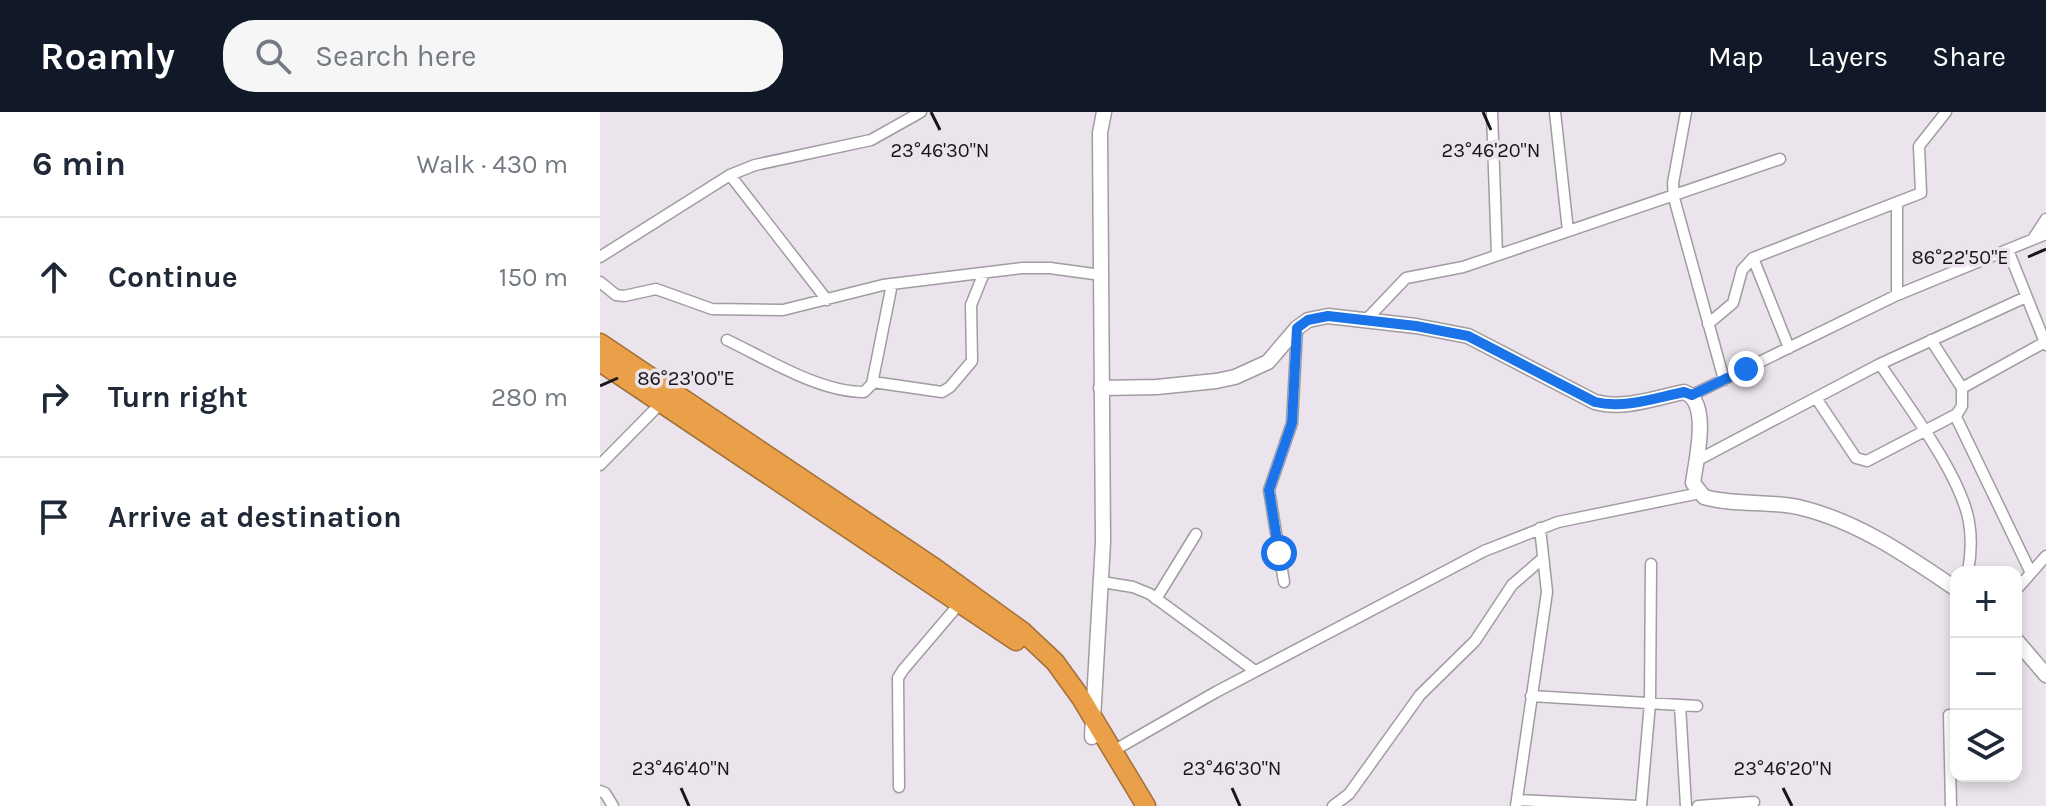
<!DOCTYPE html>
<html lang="en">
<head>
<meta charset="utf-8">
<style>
  :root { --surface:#fff; --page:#f6f6f7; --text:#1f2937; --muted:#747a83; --line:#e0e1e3; --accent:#111827 }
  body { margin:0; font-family:Karla,sans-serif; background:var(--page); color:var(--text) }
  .controls { position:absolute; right:24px; bottom:24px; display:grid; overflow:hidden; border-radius:16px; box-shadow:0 4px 12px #0003 }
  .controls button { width:72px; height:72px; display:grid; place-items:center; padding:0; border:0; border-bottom:2px solid var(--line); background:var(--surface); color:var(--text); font:40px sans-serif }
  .stop { position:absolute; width:24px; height:24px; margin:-18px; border:6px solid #1a73e8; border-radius:50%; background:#fff }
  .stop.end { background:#1a73e8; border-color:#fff; box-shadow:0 2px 8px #0008 }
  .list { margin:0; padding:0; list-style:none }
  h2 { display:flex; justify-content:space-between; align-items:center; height:104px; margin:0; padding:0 32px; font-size:34px }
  h2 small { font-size:26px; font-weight:400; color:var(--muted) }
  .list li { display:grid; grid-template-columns:52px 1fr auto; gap:24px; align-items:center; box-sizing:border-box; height:120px; padding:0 32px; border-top:2px solid var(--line) }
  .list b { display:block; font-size:30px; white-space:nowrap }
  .list em { font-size:26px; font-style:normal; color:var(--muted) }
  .icon { flex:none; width:44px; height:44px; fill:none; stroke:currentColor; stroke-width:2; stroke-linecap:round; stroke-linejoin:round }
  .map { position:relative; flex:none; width:1446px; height:694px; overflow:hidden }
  header { display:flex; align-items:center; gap:48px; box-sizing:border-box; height:112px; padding:0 40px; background:var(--accent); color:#fff }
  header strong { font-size:38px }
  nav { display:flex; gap:44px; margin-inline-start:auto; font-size:28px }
  .search { width:560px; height:72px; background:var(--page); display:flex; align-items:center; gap:20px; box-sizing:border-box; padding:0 28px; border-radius:32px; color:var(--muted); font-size:30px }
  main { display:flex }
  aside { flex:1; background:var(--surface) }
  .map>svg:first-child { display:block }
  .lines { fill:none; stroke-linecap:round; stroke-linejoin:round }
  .street-casing { stroke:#a19ba2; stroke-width:13 }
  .secondary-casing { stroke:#a19ba2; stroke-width:17 }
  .highway-casing { stroke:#a07038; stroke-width:21 }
  .street { stroke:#fff; stroke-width:10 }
  .secondary { stroke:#fff; stroke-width:14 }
  .highway { stroke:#eaa048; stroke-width:18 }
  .route { stroke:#1a73e8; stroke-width:10 }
  .ticks { fill:none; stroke:#181619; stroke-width:3 }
  .ticks-label { font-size:20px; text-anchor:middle; fill:#181619; stroke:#ebe4ec; stroke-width:7; stroke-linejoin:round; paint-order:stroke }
</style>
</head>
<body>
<header>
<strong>Roamly</strong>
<div class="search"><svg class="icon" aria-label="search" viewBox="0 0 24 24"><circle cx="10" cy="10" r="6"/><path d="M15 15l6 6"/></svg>Search here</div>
<nav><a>Map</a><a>Layers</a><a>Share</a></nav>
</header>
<main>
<aside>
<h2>6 min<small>Walk · 430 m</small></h2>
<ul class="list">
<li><svg class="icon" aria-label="ahead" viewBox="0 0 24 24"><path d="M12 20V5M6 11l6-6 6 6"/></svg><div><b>Continue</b></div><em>150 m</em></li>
<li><svg class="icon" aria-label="right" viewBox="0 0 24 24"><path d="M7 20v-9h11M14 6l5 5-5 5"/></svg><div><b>Turn right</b></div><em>280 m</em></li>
<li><svg class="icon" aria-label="arrive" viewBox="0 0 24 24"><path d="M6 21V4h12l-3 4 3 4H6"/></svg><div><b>Arrive at destination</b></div></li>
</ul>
</aside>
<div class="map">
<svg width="1446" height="694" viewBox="0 0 1446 694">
  <rect width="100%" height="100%" fill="#ebe4ec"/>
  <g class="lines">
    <defs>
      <path id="street" d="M892,0L897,143
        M955,0L968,119
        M1086,0L1073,71L1074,86L1124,268
        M130,63L227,188
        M1433,127L1446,107
        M1408,138L1446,233
        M0,145L130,63L155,53L271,28L321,0
        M1153,146L1189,236
        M0,170L16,183L24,184L56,177L112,197L183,198L283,173L422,156H450L501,163
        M1297,183V91
        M765,209L806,166L863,155L1180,47
        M1108,212L1133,191L1142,158L1153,146L1321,81L1319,34L1346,0
        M127,228C167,247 219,280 264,280L272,272L292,172
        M1331,228L1362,276
        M1280,252C1307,293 1361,363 1369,410C1372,427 1371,443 1368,460
        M273,270L342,280L350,275L372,249L371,193L384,161
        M1092,283L1297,183L1446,122
        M1216,286L1256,346L1267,349L1357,302L1362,294V276L1445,230
        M1355,303L1431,461
        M1096,349L1280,252L1426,185
        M0,353L61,291
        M502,470L533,475L550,482L655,559
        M684,470L669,378L692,311L697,218
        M1416,478L1446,444
        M556,487L596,422
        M931,584L1097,594
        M1080,593L1086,694
        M1349,603L1351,694
        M513,639L616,580L884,439L958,410L1100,381
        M299,675L298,566L303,558L360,491
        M0,679L5,681L13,694
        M917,688L1037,694
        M733,694L749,682L820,583L875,529L912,473L943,446
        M916,694L947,480L940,416
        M1041,694L1050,591L1051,452
        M1098,694L1154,690"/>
      <path id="secondary" d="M501,276L557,275L616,269L635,265L668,250L697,216L708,208L728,204L816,214L868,224L995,290C1024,298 1055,286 1084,280C1111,289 1096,348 1093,371L1104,385C1135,394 1171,388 1202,396C1259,410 1309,445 1356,477
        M1416,528L1446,563
        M492,625L503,430L500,21L504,0"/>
      <path id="highway" d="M0,231L335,456L422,519L455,550L481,586L546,694
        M0,250L416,529"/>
    </defs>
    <use href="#street" class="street-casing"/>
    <use href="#secondary" class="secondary-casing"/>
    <use href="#highway" class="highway-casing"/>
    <use href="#street" class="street"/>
    <use href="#secondary" class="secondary"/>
    <use href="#highway" class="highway"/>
  </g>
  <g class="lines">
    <path class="route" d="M679,441L669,378L692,311L697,216L708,208L728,204L816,214L868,224L995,290C1024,297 1055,286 1084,280L1092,283L1146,257"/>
  </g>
  <path class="ticks" d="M331,0L340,18M883,0L891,18M1428,145L1446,137M0,274L18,266M81,676L89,694M632,676L640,694M1183,676L1192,694"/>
  <g class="ticks-label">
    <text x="891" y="45">23°46'20"N</text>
    <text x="340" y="45">23°46'30"N</text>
    <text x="1360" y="152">86°22'50"E</text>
    <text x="86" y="273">86°23'00"E</text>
    <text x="81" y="663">23°46'40"N</text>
    <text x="632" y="663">23°46'30"N</text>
    <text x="1183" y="663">23°46'20"N</text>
  </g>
</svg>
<div class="controls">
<button>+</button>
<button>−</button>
<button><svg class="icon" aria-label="layers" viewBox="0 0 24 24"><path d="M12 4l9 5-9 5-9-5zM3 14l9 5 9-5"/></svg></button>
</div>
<div class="stop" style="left:679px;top:441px"></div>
<div class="stop end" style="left:1146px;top:257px"></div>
</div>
</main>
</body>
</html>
